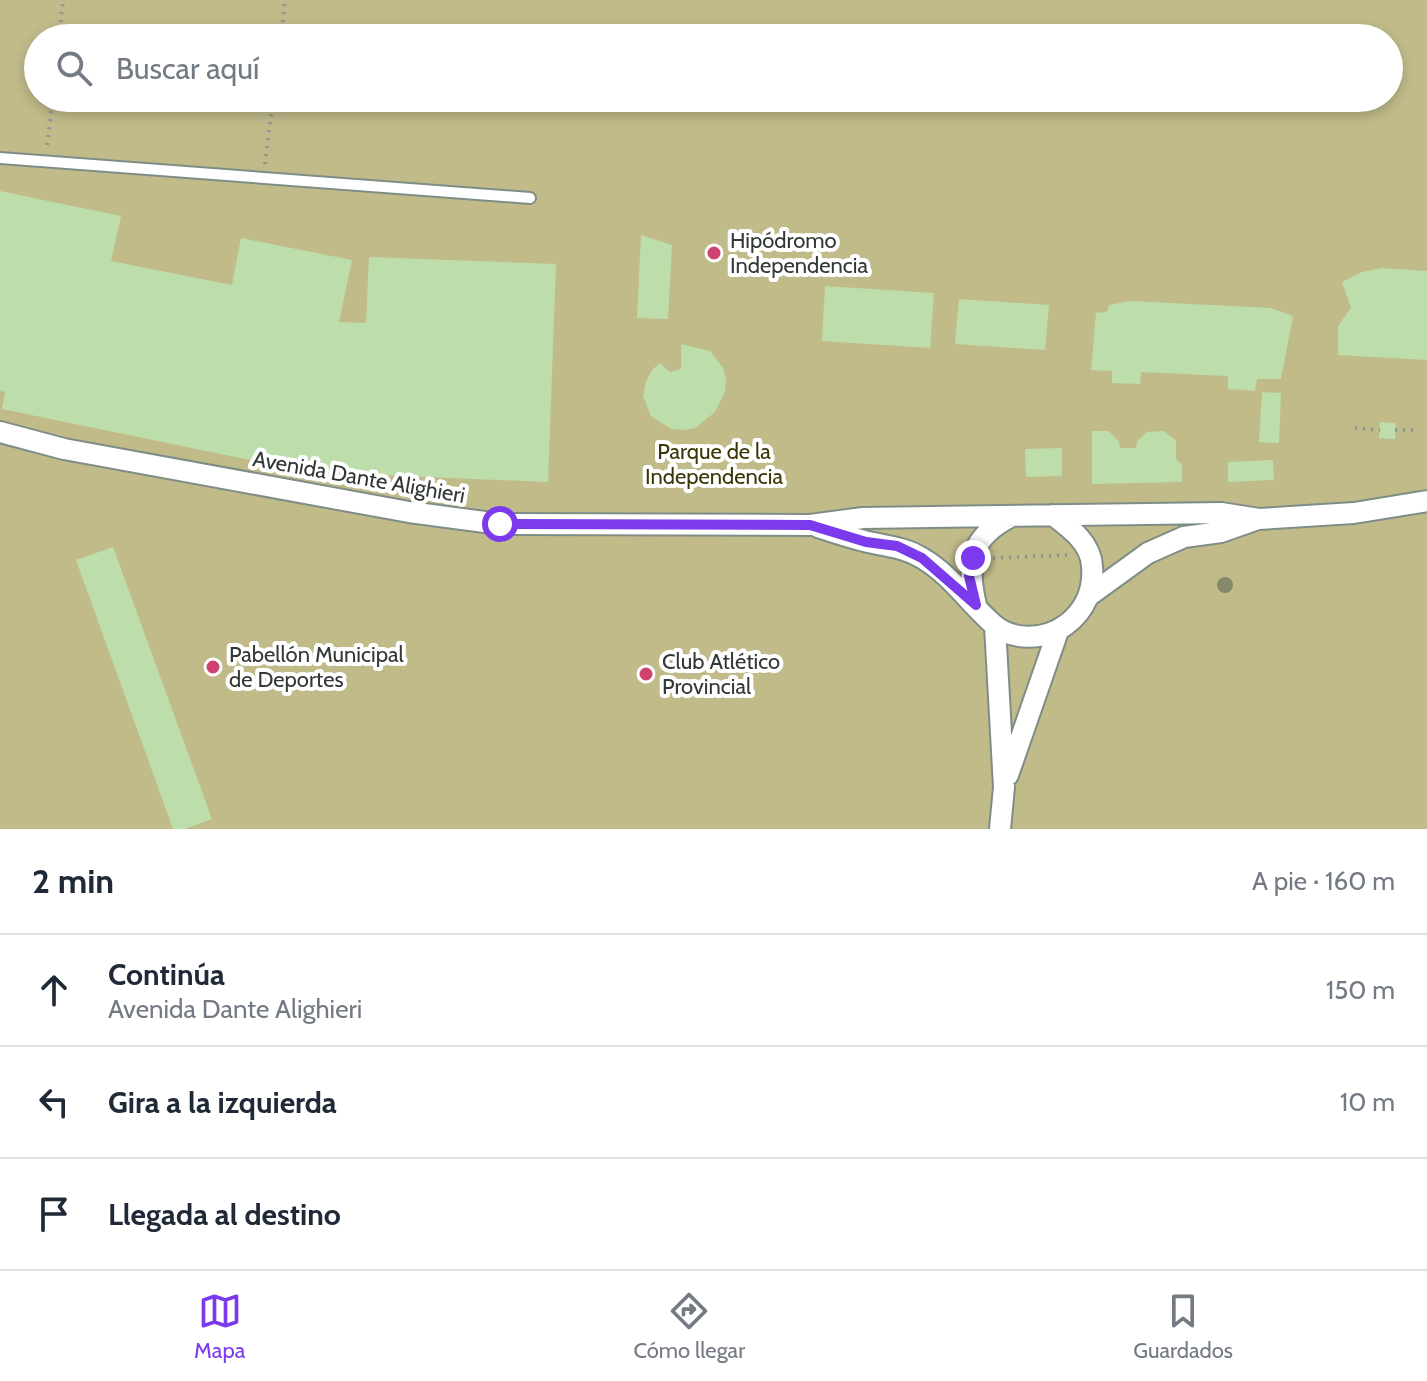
<!DOCTYPE html>
<html lang="es">
<head>
<meta charset="utf-8">
<style>
  :root { --surface:#fff; --page:#f2f2f3; --text:#1f2937; --muted:#747a83; --line:#e0e1e3; --accent:#7c3aed }
  body { margin:0; font-family:Cabin,sans-serif; background:var(--page); color:var(--text) }
  .stop { position:absolute; width:24px; height:24px; margin:-18px; border:6px solid #7c3aed; border-radius:50%; background:#fff }
  .stop.end { background:#7c3aed; border-color:#fff; box-shadow:0 2px 8px #0008 }
  .list { margin:0; padding:0; list-style:none }
  h2 { display:flex; justify-content:space-between; align-items:center; height:104px; margin:0; padding:0 32px; font-size:34px }
  h2 small { font-size:26px; font-weight:400; color:var(--muted) }
  .list li { display:grid; grid-template-columns:52px 1fr auto; gap:24px; align-items:center; box-sizing:border-box; height:112px; padding:0 32px; border-top:2px solid var(--line) }
  .list b { display:block; font-size:30px; white-space:nowrap }
  .list p { margin:0; font-size:26px; white-space:nowrap; color:var(--muted) }
  .list em { font-size:26px; font-style:normal; color:var(--muted) }
  .icon { flex:none; width:44px; height:44px; fill:none; stroke:currentColor; stroke-width:2; stroke-linecap:round; stroke-linejoin:round }
  .map { position:relative; flex:none; width:1427px; height:829px; overflow:hidden }
  .search { position:absolute; background:var(--surface); box-shadow:0 4px 12px #0003; left:24px; right:24px; top:24px; height:88px; display:flex; align-items:center; gap:20px; box-sizing:border-box; padding:0 28px; border-radius:44px; color:var(--muted); font-size:30px }
  .sheet { height:440px; background:var(--surface) }
  nav { display:flex; justify-content:space-around; align-items:center; box-sizing:border-box; height:112px; border-top:2px solid var(--line); background:var(--surface); font-size:22px; color:var(--muted) }
  nav a { display:grid; justify-items:center; gap:4px }
  nav .on { color:var(--accent) }
  .map>svg:first-child { display:block }
  .green { fill:#c1bb8a; fill-rule:evenodd }
  .building { fill:#bdddab }
  .lines { fill:none; stroke-linecap:round; stroke-linejoin:round }
  .lane-casing { stroke:#7f8d87; stroke-width:14 }
  .street-casing { stroke:#7f8d87; stroke-width:24 }
  .path { stroke:#8c9793; stroke-width:4; stroke-dasharray:2 6; stroke-linecap:butt }
  .lane { stroke:#fff; stroke-width:10 }
  .street { stroke:#fff; stroke-width:20 }
  .tree { fill:#85896c }
  .route { stroke:#7c3aed; stroke-width:10 }
  .poi-dot { fill:#d04371; stroke:#fff; stroke-width:3 }
  .labels { text-anchor:middle; dominant-baseline:central; stroke-width:8; stroke-linejoin:round; paint-order:stroke }
  .poi-label { font-size:22px; fill:#323836; stroke:#fff; text-anchor:start }
  .park-label { font-size:22px; fill:#3c3607; stroke:#fff }
  .street-label { font-size:22px; fill:#323836; stroke:#fff }
</style>
</head>
<body>
<div class="map">
<svg width="1427" height="829" viewBox="0 0 1427 829">
  <rect width="100%" height="100%" fill="#dfefe8"/>
  <path class="green" d="M0,0H1427V829H0ZM38,38H1389V98H38Z"/>
  <path class="building" d="M0,191L121,216L111,261L232,285L241,238L352,260L339,322L366,323L369,257L556,264L548,482L308,472L2,409L5,392L0,391Z
    M641,235L672,245L668,319L637,318Z
    M1381,268L1427,271V360L1338,355V326L1351,308L1342,282L1362,272Z
    M825,286L934,293L930,348L822,341Z
    M959,299L1049,305L1045,350L955,344Z
    M1130,301L1271,308L1293,316L1281,379H1257L1255,391L1228,389V376L1141,372L1140,384L1112,383V371L1091,370L1096,313L1107,312L1109,305Z
    M681,344L710,351L723,368L726,380L725,392L715,412L695,428L683,430L671,429L651,416L643,396L646,381L653,369L660,363L670,372L681,369Z
    M1262,392L1281,393L1279,443L1259,442Z
    M1380,422L1396,423L1395,439L1379,438Z
    M1092,431H1109L1119,442L1120,448H1136L1137,441L1147,432L1164,431L1176,441V459L1182,465V482L1092,484Z
    M1062,448V476L1026,477L1025,449Z
    M1273,460L1274,480L1228,482V462Z
    M113,547L212,819L185,829H173L76,560Z"/>
  <g class="lines">
    <defs>
      <path id="lane" d="M0,158L530,198"/>
      <path id="street" d="M0,432L64,449L409,512L500,524L810,525L863,518L1221,513L1259,519L1354,513L1427,501
        M818,527C833,532 849,537 864,541C885,546 904,547 922,558C951,575 969,603 993,624C1013,642 1046,640 1067,624C1085,610 1094,590 1092,566C1091,543 1070,528 1053,515
        M1090,595L1148,553L1184,537L1221,532L1255,520
        M976,605C966,562 970,537 1012,516
        M995,626L1004,787L1000,829
        M1008,775L1058,631"/>
    </defs>
    <use href="#lane" class="lane-casing"/>
    <use href="#street" class="street-casing"/>
    <path class="path" d="M59,38L63,0
      M281,38L285,0
      M47,145L53,98
      M265,164L273,98
      M1355,428L1380,430
      M1395,430H1419
      M993,558L1068,555"/>
    <use href="#lane" class="lane"/>
    <use href="#street" class="street"/>
  </g>
  <circle class="tree" cx="1225" cy="585" r="8"/>
  <g class="lines">
    <path class="route" d="M500,524L810,525L866,542L897,546L922,558L976,605L969,576L973,558"/>
  </g>
  <g class="poi-dot">
    <circle cx="714" cy="253" r="8"/>
    <circle cx="213" cy="667" r="8"/>
    <circle cx="646" cy="674" r="8"/>
  </g>
  <g class="labels">
    <g class="poi-label">
      <text x="730" y="240">Hipódromo<tspan x="730" dy="25">Independencia</tspan></text>
      <text x="229" y="654">Pabellón Municipal<tspan x="229" dy="25">de Deportes</tspan></text>
      <text x="662" y="661">Club Atlético<tspan x="662" dy="25">Provincial</tspan></text>
    </g>
    <g class="park-label">
      <text x="714" y="451">Parque de la<tspan x="714" dy="25">Independencia</tspan></text>
    </g>
    <g class="street-label">
      <text transform="translate(359 477) rotate(10)">Avenida Dante Alighieri</text>
    </g>
  </g>
</svg>
<div class="stop" style="left:500px;top:524px"></div>
<div class="stop end" style="left:973px;top:558px"></div>
<div class="search"><svg class="icon" aria-label="search" viewBox="0 0 24 24"><circle cx="10" cy="10" r="6"/><path d="M15 15l6 6"/></svg>Buscar aquí</div>
</div>
<section class="sheet">
<h2>2 min<small>A pie · 160 m</small></h2>
<ul class="list">
<li><svg class="icon" aria-label="ahead" viewBox="0 0 24 24"><path d="M12 20V5M6 11l6-6 6 6"/></svg><div><b>Continúa</b><p>Avenida Dante Alighieri</p></div><em>150 m</em></li>
<li><svg class="icon" aria-label="left" viewBox="0 0 24 24"><path d="M17 20v-9H6M10 6l-5 5 5 5"/></svg><div><b>Gira a la izquierda</b></div><em>10 m</em></li>
<li><svg class="icon" aria-label="arrive" viewBox="0 0 24 24"><path d="M6 21V4h12l-3 4 3 4H6"/></svg><div><b>Llegada al destino</b></div></li>
</ul>
</section>
<nav>
<a class="on"><svg class="icon" aria-label="map" viewBox="0 0 24 24"><path d="M3 6l6-2 6 2 6-2v14l-6 2-6-2-6 2zM9 4v14M15 6v14"/></svg>Mapa</a>
<a><svg class="icon" aria-label="directions" viewBox="0 0 24 24"><path d="M12 3l9 9-9 9-9-9zM9 14v-3h6M13 9l2 2-2 2"/></svg>Cómo llegar</a>
<a><svg class="icon" aria-label="saved" viewBox="0 0 24 24"><path d="M7 4h10v16l-5-4-5 4z"/></svg>Guardados</a>
</nav>
</body>
</html>
